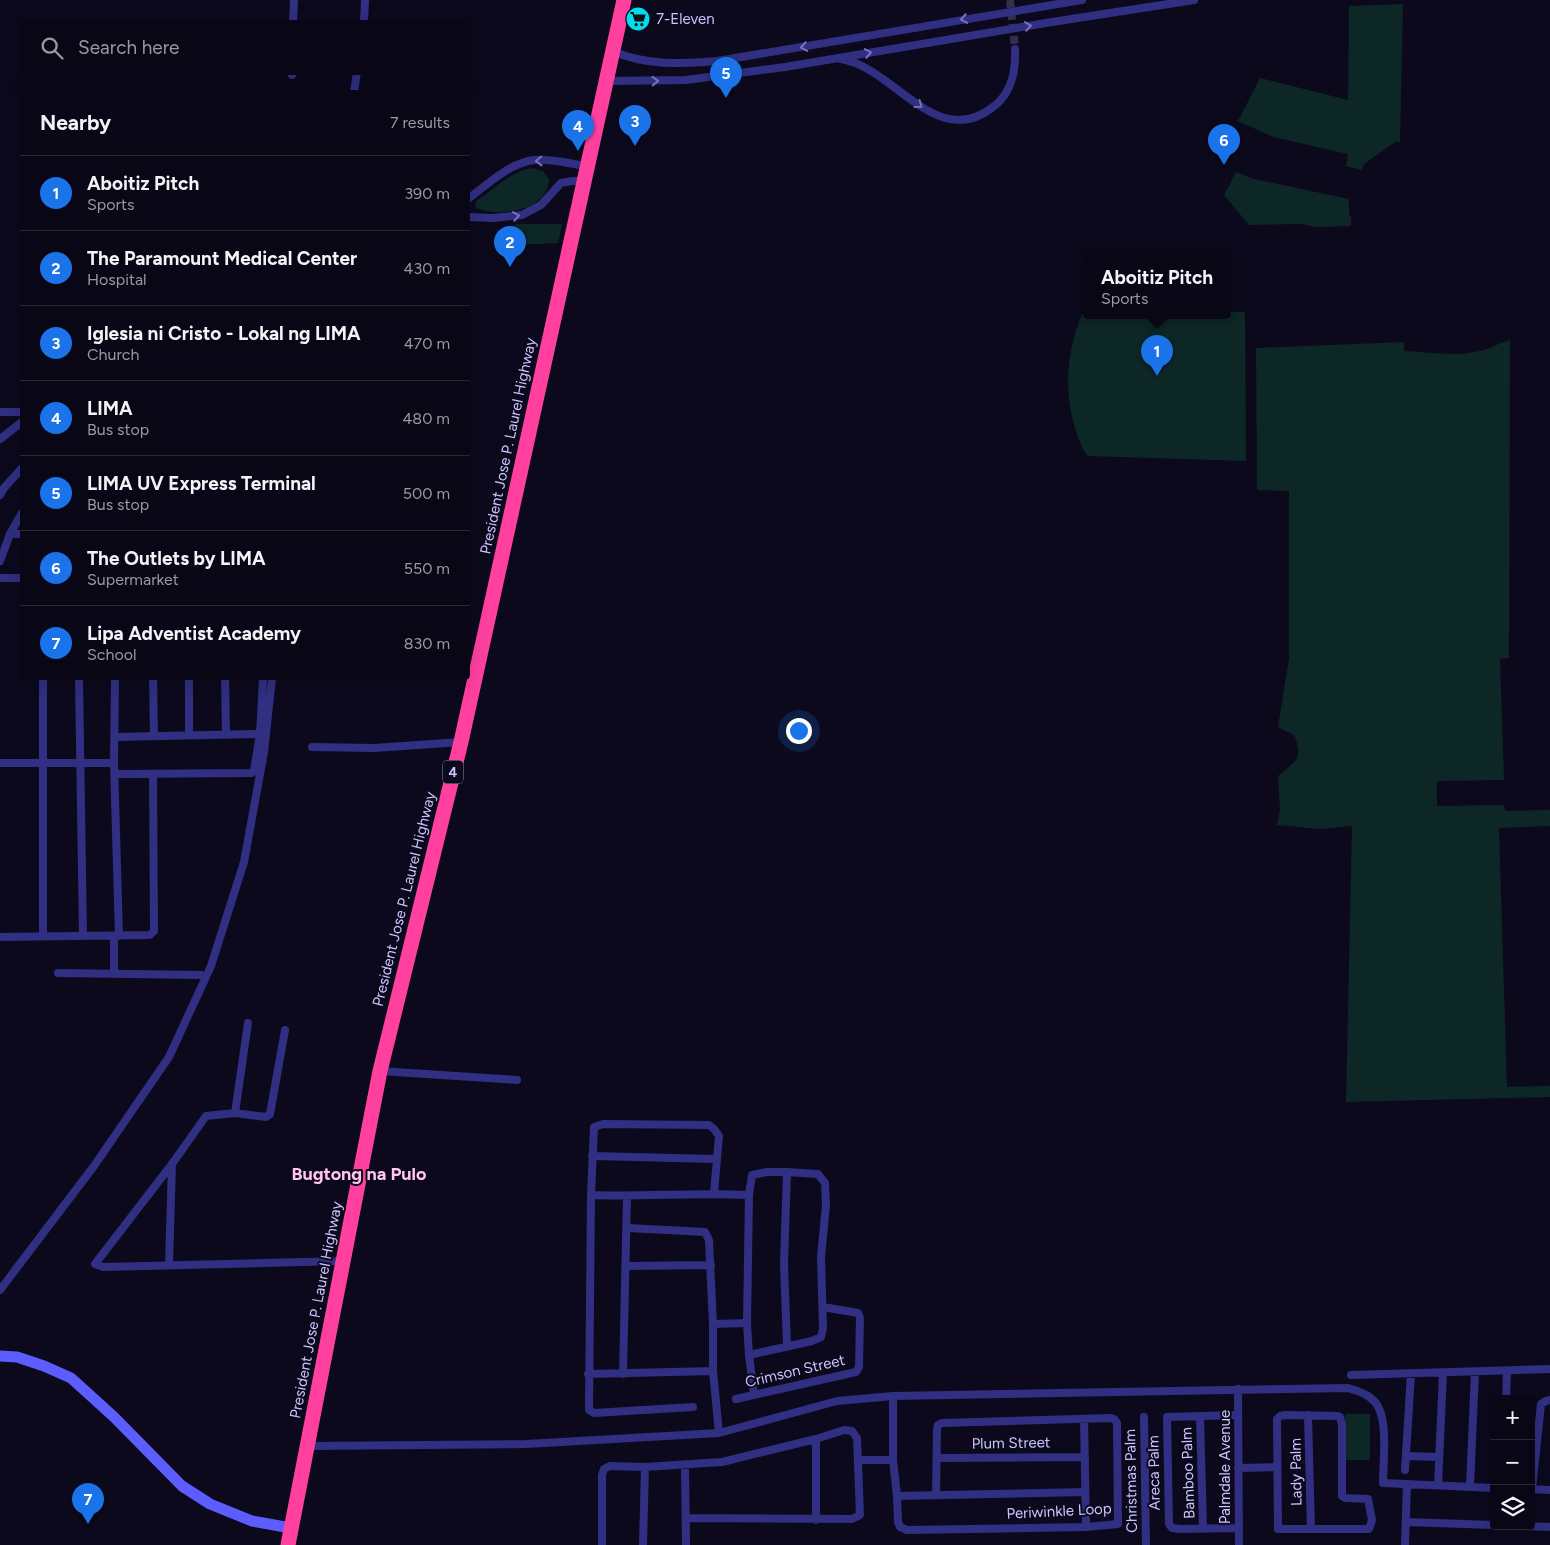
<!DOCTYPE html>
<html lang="en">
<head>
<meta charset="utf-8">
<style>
  :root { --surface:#090716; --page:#171523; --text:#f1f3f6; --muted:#9999a1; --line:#292835; --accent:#1a73e8 }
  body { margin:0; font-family:Figtree,sans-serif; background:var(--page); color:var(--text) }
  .controls { position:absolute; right:15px; bottom:15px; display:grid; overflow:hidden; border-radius:5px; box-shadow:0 5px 20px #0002 }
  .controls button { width:45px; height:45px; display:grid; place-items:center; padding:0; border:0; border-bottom:1px solid var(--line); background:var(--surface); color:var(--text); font:25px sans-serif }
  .you { position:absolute; left:798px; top:730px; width:18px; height:18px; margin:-12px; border:4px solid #fff; border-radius:50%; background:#1a73e8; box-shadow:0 0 0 8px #1a73e833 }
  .badge { display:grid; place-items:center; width:32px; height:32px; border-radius:50%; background:var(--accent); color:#fff; font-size:16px; font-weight:700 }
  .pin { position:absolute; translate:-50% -41px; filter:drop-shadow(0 1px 2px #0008) }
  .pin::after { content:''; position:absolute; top:26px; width:18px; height:15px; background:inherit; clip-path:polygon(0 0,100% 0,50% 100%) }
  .popup { position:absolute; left:1083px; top:254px; width:148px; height:65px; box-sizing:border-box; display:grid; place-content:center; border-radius:5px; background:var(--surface); filter:drop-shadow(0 1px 4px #0005); font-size:16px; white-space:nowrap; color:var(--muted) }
  .popup b { font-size:19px; color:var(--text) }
  .popup::after { content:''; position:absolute; left:50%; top:100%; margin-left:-10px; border:10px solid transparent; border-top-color:var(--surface) }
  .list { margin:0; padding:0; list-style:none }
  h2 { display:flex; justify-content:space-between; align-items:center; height:65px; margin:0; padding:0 20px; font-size:21px }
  h2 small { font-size:16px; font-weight:400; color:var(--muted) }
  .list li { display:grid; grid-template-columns:32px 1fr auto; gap:15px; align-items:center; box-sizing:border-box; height:75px; padding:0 20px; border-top:1px solid var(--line) }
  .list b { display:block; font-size:19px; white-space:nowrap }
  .list p { margin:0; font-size:16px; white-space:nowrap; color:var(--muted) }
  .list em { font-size:16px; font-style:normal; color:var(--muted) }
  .icon { flex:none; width:28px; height:28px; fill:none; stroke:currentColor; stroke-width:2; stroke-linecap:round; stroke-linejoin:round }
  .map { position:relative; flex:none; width:1550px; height:1545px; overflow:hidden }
  .search { position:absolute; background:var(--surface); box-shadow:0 5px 20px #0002; left:20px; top:20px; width:450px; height:55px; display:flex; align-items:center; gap:12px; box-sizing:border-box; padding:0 18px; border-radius:5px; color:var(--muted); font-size:19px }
  .panel { position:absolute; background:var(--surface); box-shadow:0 5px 20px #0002; left:20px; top:90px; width:450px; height:590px; border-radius:5px }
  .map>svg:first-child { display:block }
  .green { fill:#0c2726 }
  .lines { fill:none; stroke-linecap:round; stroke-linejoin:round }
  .street-tunnel { stroke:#322f4a; stroke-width:8; stroke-dasharray:8 4; stroke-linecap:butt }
  .street { stroke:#302f81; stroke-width:8 }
  .secondary { stroke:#5d5cff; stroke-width:11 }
  .highway { stroke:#ff409f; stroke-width:15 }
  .oneway { stroke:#7672ba }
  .labels { text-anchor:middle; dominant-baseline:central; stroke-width:4; stroke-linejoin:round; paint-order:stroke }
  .shield { fill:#0c091d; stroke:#928dbb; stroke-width:1 }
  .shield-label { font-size:14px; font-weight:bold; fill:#cbc5ff }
  .poi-label { font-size:15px; fill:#cbc5ff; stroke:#0c091d; text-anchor:start }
  .street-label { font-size:15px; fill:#cbc5ff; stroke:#0c091d }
  .quarter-label { font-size:18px; font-weight:bold; fill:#ffc7ec; stroke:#0c091d }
</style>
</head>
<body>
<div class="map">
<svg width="1550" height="1545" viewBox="0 0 1550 1545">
  <rect width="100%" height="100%" fill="#0c091d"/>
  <path class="green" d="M1403,4L1400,142H1395L1364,164L1362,170L1346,166L1348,154L1273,137L1238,121L1260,78L1348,100L1349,6Z
    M531,168L543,171L549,179C548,206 515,214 493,212C486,211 480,211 475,206L476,201C493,190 511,172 531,168Z
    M1236,172L1254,179L1349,199V215L1351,216V226L1315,227L1302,224L1249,225L1224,195Z
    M516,224H562L558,243L515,245L513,226Z
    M1087,303V315H1227V312H1245L1246,461L1088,456C1081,448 1078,438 1075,428C1062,386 1068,342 1087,303Z
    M1510,340L1509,658L1500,659L1504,780L1437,781V806L1504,805L1505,811L1550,810V826L1499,828L1507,1087L1550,1086V1097L1346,1102L1352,826L1320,829L1277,825L1280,810L1278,776C1296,761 1304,759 1294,735L1278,727L1289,658V491L1257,490L1256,348L1404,342V351C1429,352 1456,357 1480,351C1491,349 1500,342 1510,340Z
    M1345,1414H1370V1460H1346Z"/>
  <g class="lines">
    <path class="street-tunnel" d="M1010,0L1015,49"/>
    <path class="street" d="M293,22L294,0
      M364,22L365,0
      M612,51C648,66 679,64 717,61L1082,0
      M841,59C894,67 936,152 993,107C1012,93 1016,71 1015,49
      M292,75V72
      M606,81L686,80L785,67L1052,22L1194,0
      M354,92L357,72
      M468,199C487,185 509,163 534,160C551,158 570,164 587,166
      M468,217L493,218L522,215L541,205L561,183L572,181H584
      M0,412H22
      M0,439L22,422
      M0,495L4,488L22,468
      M10,534H22
      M0,561L10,534L22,513
      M0,578H22
      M43,678V937
      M79,678L83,936
      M115,678L114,763L119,936
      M153,678L154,736
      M189,678V735
      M225,678L226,735
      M115,737L260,734
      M312,747L374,748L461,742
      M0,763H114
      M115,774L252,773L254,771L260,734L263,678
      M0,937L150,935L154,931L153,775
      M58,973L201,975
      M114,974V936
      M285,1030L270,1114L266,1117L235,1113L206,1116L172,1164L95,1264L103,1267L343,1261
      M380,1071L517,1080
      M235,1113L248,1023
      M592,1156L716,1159
      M767,1172H787L818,1174L825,1183L826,1205L821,1257L823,1328L821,1337L812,1341L749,1355L747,1323L749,1195L752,1175Z
      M591,1195C643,1197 696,1192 749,1195
      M627,1228L705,1232L709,1240L713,1324V1371L719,1433
      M169,1265L172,1164
      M625,1266L711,1265
      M0,1290L94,1166L169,1057L211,966L244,862L264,752L272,678
      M713,1324L747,1323
      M787,1346L784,1264L787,1172
      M749,1355L754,1395
      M588,1374L713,1371
      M623,1374L627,1196
      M1351,1375L1550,1369
      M1238,1389L1239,1545
      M893,1396V1460L897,1496L898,1522L900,1527L907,1530L1086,1527L1118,1524L1117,1423L1114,1419L1110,1418L942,1423L938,1425L937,1429L936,1495
      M736,1399L856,1372L859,1367L860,1318L858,1313L823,1307
      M1506,1399L1507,1371
      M693,1407L594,1413L589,1410L591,1195L594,1127L603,1124L709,1125L714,1129L719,1136L714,1193
      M1238,1415L1167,1417L1169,1524L1172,1528L1180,1529L1239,1528
      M1285,1415L1338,1416L1340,1417L1342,1425V1496L1345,1498L1368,1499L1372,1520L1369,1529H1278L1277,1419L1280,1416Z
      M1308,1415L1311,1529
      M1200,1416L1203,1529
      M1144,1417L1146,1545
      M1084,1419L1086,1527
      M308,1446L526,1444L719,1433L837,1401L893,1396L1348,1388C1358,1391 1368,1394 1375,1402C1389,1418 1383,1462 1383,1483L1494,1488
      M1406,1456L1439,1457
      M937,1458L1085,1457
      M859,1460H893
      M685,1465L686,1545
      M1238,1468L1277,1467
      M1405,1470L1411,1374
      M1438,1485L1443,1373
      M1470,1487L1475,1372
      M1531,1489L1550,1490
      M1532,1489L1541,1404L1546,1401L1550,1400
      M897,1496L1085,1492
      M816,1520V1439
      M1406,1522L1494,1525
      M1522,1526L1550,1527
      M602,1545V1475L604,1469L610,1466L645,1467L722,1462L816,1439L844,1430L852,1431L857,1438L860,1515L852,1519L687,1518
      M643,1545L645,1467
      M1405,1545L1407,1484"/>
    <path class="secondary" d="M0,1356L17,1357L44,1366L71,1378L114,1417L182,1486L210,1504L252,1521L291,1528"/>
    <path class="highway" d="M288,1545L380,1071L461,742L624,0"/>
  </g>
  <defs><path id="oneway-chevron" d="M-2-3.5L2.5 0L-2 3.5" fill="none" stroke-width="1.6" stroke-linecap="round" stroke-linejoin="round" transform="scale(1.25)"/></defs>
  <g class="oneway">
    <use href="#oneway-chevron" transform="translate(964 19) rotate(170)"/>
    <use href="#oneway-chevron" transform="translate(1028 26) rotate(-8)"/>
    <use href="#oneway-chevron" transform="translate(804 47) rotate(170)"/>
    <use href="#oneway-chevron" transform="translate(868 53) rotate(-10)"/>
    <use href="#oneway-chevron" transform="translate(655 81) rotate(-2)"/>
    <use href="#oneway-chevron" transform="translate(919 105) rotate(36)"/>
    <use href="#oneway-chevron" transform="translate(539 161) rotate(179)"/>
    <use href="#oneway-chevron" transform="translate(516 216) rotate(-11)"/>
  </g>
  <defs>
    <symbol id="supermarket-disc" viewBox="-11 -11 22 22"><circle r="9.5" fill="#00ddf0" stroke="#0c091d"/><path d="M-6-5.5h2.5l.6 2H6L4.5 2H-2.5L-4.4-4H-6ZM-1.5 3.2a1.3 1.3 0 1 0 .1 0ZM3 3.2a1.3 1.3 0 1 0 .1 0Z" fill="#111"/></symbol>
  </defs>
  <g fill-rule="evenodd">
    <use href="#supermarket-disc" x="624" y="5" width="28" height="28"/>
  </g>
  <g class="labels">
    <rect class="shield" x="443" y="760.5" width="20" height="23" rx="4"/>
    <g class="shield-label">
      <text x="453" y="772">4</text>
    </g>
    <g class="poi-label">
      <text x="656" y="19">7-Eleven</text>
    </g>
    <g class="street-label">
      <text transform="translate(508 446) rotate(-78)">President Jose P. Laurel Highway</text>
      <text transform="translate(404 899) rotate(-76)">President Jose P. Laurel Highway</text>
      <text transform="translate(316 1310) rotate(-79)">President Jose P. Laurel Highway</text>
      <text transform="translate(795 1371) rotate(-13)">Crimson Street</text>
      <text transform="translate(1011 1443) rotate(-1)">Plum Street</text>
      <text transform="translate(1225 1467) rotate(-90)">Palmdale Avenue</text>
      <text transform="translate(1296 1472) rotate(-91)">Lady Palm</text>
      <text transform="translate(1154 1473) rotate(-91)">Areca Palm</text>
      <text transform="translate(1188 1473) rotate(-92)">Bamboo Palm</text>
      <text transform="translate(1131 1481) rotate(-91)">Christmas Palm</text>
      <text transform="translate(1059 1511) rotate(-3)">Periwinkle Loop</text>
    </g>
    <g class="quarter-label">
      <text x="359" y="1174">Bugtong na Pulo</text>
    </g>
  </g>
</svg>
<div class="controls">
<button>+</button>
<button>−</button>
<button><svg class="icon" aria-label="layers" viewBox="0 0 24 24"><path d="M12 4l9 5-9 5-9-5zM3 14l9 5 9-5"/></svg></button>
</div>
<div class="you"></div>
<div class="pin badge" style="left:1157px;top:376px">1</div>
<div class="popup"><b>Aboitiz Pitch</b>Sports</div>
<div class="pin badge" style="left:510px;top:267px">2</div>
<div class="pin badge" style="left:635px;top:146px">3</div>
<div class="pin badge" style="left:578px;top:151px">4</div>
<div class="pin badge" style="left:726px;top:98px">5</div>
<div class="pin badge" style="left:1224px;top:165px">6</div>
<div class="pin badge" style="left:88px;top:1524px">7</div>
<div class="search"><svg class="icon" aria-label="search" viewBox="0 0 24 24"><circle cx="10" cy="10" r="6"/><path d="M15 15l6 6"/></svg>Search here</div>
<section class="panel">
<h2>Nearby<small>7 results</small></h2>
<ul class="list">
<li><span class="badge">1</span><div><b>Aboitiz Pitch</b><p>Sports</p></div><em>390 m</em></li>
<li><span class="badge">2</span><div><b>The Paramount Medical Center</b><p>Hospital</p></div><em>430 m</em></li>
<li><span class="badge">3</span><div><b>Iglesia ni Cristo - Lokal ng LIMA</b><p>Church</p></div><em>470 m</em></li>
<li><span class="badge">4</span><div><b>LIMA</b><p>Bus stop</p></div><em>480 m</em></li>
<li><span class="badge">5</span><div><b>LIMA UV Express Terminal</b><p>Bus stop</p></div><em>500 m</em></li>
<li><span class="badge">6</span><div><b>The Outlets by LIMA</b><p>Supermarket</p></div><em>550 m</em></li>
<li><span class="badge">7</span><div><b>Lipa Adventist Academy</b><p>School</p></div><em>830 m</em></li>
</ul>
</section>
</div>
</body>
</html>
